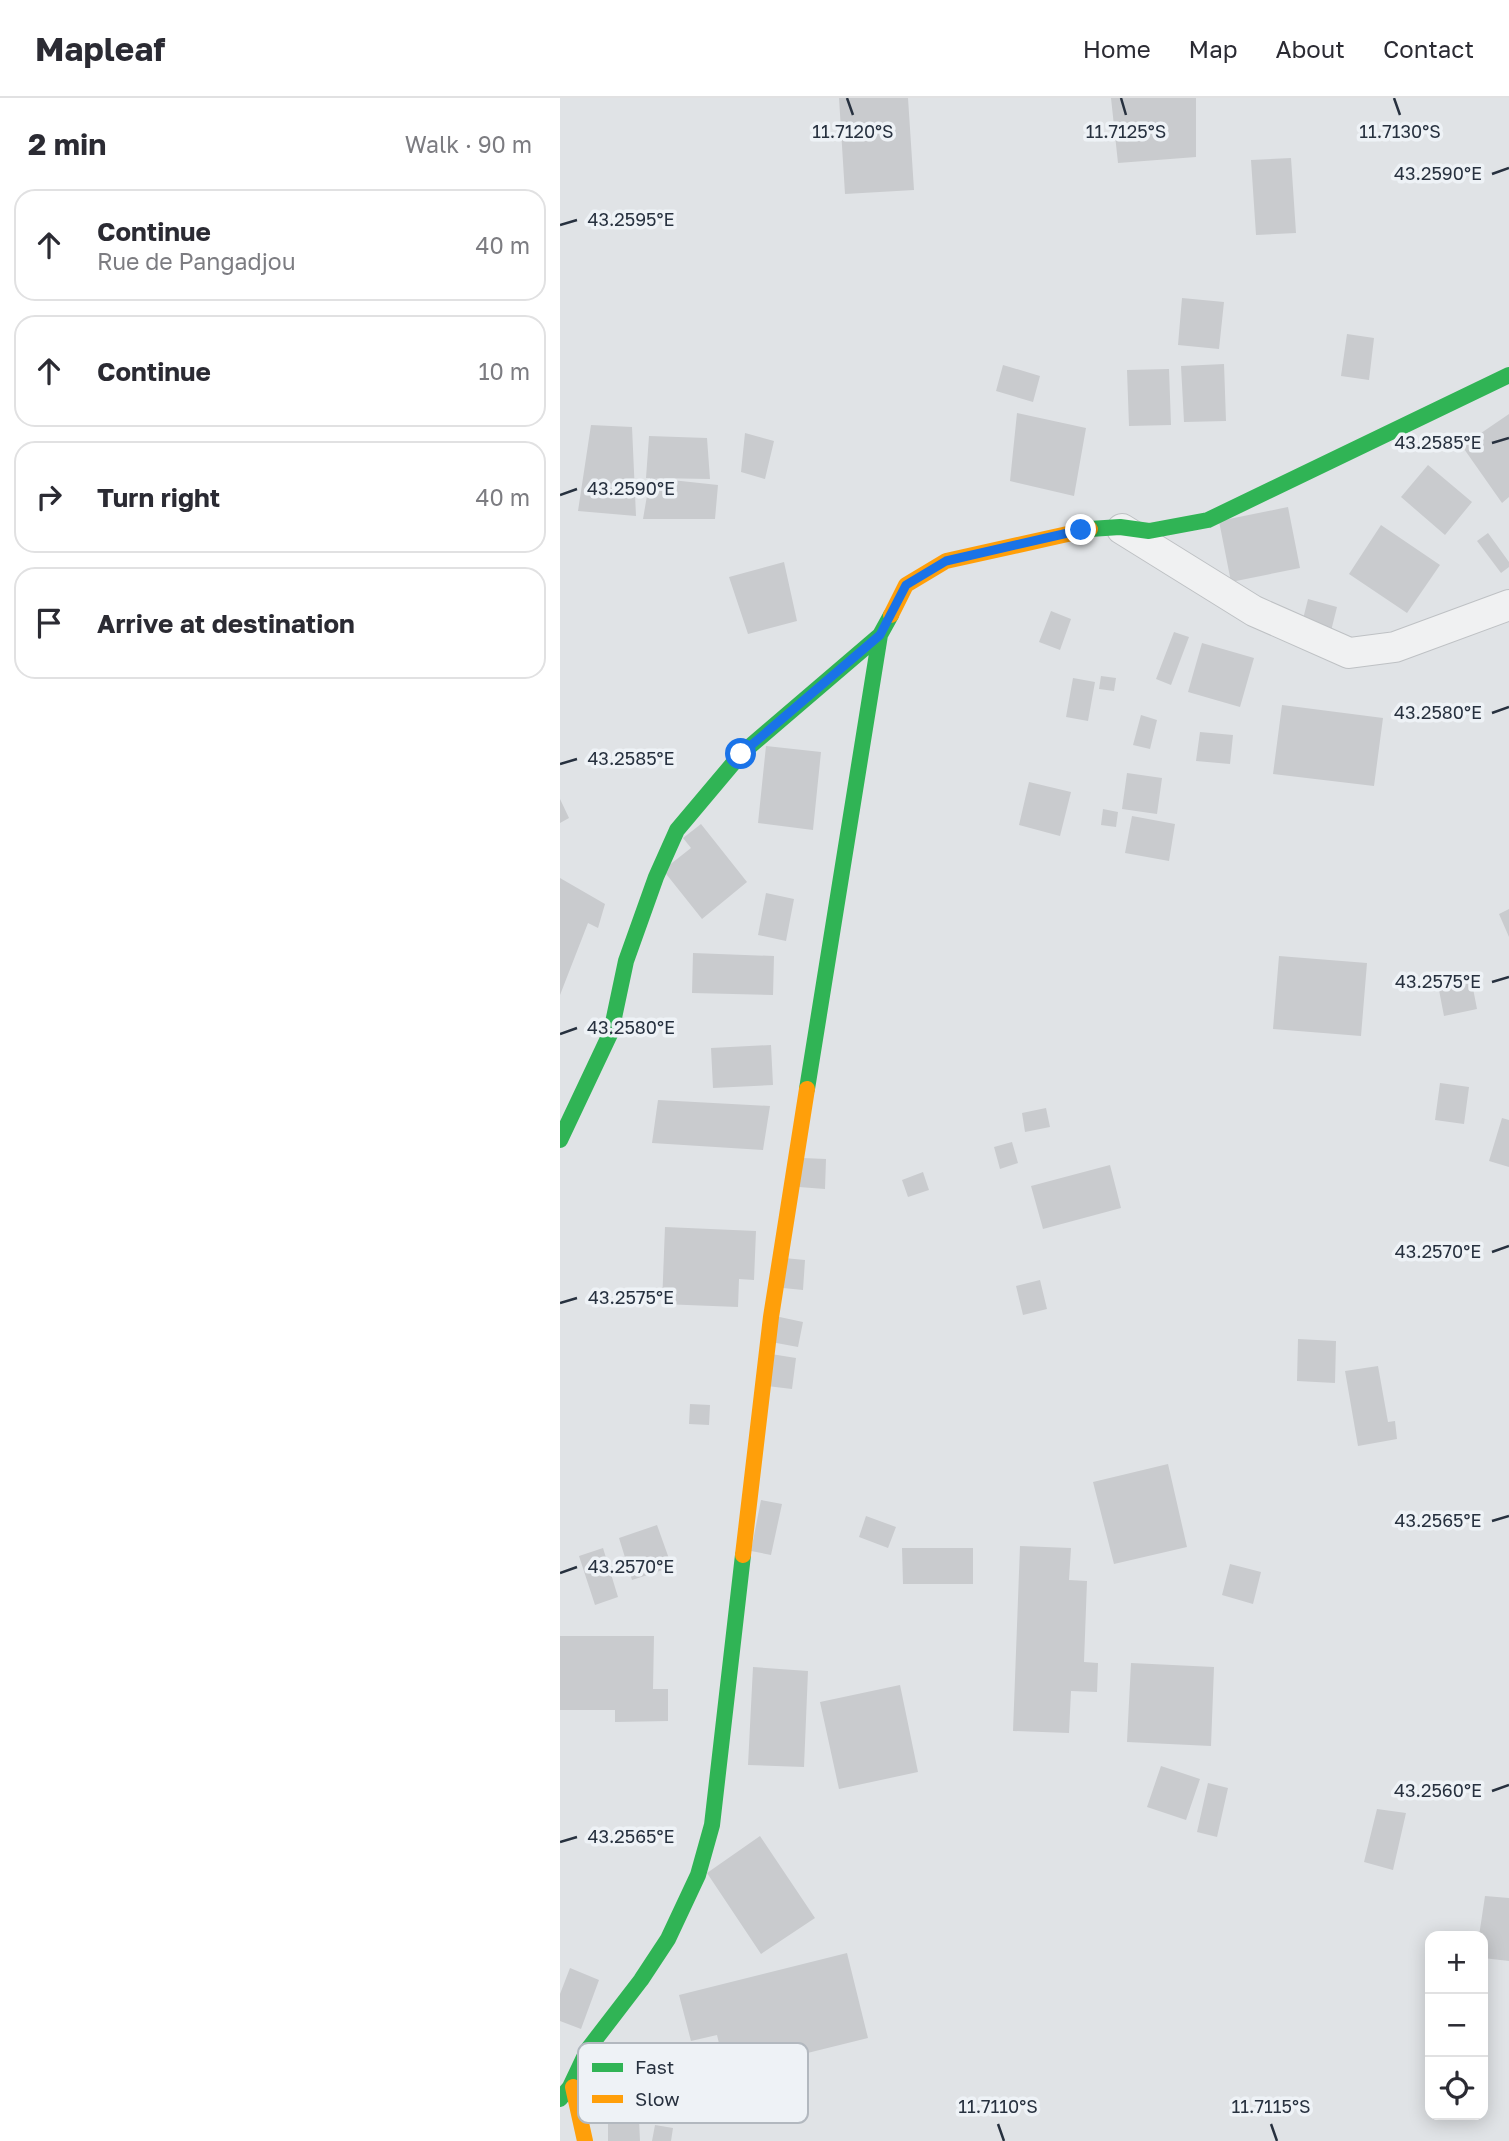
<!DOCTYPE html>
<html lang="en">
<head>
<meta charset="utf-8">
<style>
  :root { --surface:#fff; --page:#f7f7f7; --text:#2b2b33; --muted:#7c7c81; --line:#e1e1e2 }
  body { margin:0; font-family:"Golos Text",sans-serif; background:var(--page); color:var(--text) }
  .controls { position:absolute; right:21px; bottom:21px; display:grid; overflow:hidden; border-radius:14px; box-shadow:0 4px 18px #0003 }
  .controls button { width:63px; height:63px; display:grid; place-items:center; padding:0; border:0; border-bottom:2px solid var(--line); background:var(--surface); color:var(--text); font:35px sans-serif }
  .stop { position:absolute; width:21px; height:21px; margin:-16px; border:5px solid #1a73e8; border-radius:50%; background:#fff }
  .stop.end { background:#1a73e8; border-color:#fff; box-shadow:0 2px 7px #0008 }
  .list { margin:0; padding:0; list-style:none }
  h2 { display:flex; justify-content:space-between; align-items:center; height:91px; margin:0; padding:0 28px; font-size:30px }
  h2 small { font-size:23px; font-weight:400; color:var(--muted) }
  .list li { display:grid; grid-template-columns:46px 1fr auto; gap:21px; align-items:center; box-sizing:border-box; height:112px; margin:0 14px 14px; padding:0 14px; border:2px solid var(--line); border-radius:21px }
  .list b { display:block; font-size:26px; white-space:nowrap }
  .list p { margin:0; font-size:23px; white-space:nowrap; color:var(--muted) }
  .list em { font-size:23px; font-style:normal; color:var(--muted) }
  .icon { flex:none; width:38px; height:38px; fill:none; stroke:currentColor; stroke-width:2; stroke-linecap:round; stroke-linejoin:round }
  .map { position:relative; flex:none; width:949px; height:2043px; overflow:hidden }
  header { display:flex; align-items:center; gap:42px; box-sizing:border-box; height:98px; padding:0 35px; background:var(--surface); border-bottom:2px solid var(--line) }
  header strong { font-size:33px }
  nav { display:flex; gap:38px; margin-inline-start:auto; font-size:24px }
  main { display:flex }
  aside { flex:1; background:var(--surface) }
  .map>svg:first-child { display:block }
  .building { fill:#c9cbce }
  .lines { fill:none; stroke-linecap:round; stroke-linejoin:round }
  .street-casing { stroke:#bec1c4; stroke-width:32 }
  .street { stroke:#f0f1f2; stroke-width:30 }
  .fast { stroke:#30b455; stroke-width:16 }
  .slow { stroke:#ff9f0a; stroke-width:16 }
  .route { stroke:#1a73e8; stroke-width:9 }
  .ticks { fill:none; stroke:#27313f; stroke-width:2.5 }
  .key { fill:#eef2f6; stroke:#b2b8bf; stroke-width:2 }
  .key-label { font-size:19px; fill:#27313f }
  .ticks-label { font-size:18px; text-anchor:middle; fill:#27313f; stroke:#eef2f6; stroke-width:7; stroke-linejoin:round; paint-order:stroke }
</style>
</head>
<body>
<header>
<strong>Mapleaf</strong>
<nav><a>Home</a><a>Map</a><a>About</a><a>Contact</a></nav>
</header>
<main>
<aside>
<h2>2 min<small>Walk · 90 m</small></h2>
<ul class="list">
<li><svg class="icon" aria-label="ahead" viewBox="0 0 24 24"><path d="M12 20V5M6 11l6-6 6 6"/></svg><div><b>Continue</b><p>Rue de Pangadjou</p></div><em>40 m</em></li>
<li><svg class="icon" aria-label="ahead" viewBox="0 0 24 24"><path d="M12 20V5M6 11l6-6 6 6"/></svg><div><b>Continue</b></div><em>10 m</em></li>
<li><svg class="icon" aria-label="right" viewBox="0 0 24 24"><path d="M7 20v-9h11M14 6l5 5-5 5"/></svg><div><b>Turn right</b></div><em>40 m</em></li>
<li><svg class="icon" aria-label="arrive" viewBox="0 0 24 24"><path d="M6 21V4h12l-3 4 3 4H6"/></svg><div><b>Arrive at destination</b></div></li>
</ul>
</aside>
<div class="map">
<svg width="949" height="2043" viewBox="0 0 949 2043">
  <rect width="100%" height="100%" fill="#e0e3e6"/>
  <path class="building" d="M279,0H348L354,92L285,96Z
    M551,0H636V59L558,65Z
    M731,60L736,135L696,137L691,62Z
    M622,200L664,204L659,251L618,247Z
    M787,236L814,240L809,282L781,278Z
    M664,266L666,323L624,324L621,268Z
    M443,267L480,278L473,304L436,293Z
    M609,271L611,327L569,328L567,272Z
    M457,315L526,330L514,398L450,383Z
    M949,316V399L942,405L902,348Z
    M31,327L72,329L76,418L18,413Z
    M185,335L214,343L205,381L181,374Z
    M89,338L147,340L150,381L93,380L158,387L155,421H83L90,380H86Z
    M868,367L912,404L885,437L841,399Z
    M728,409L740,470L671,484L659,423Z
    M821,427L880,467L847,515L789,476Z
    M928,435L949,464V469L941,475L917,443Z
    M224,464L237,523L188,536L169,479Z
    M748,501L777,509L771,533L742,525Z
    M491,513L511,521L500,552L479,544Z
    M614,534L629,539L611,587L596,581Z
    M642,545L694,560L680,609L628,594Z
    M541,578L556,580L554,593L539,591Z
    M513,580L535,584L528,623L506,619Z
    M722,607L823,620L814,688L713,676Z
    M581,617L597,622L590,651L573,647Z
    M640,634L673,637L670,666L636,663Z
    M206,648L261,654L253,732L198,725Z
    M567,675L602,680L597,716L562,711Z
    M469,684L511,694L500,738L459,727Z
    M0,701L9,720L0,725Z
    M543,711L558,714L556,729L541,727Z
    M572,718L615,726L609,763L565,755Z
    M141,726L187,784L142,821L103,772L131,750L123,740Z
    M0,780L45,806L38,830L28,825L0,897Z
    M206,795L234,801L226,843L198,837Z
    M949,811V839L939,816Z
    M133,855L214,858L213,897L132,895Z
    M719,858L807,865L801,938L713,931Z
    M911,880L917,911L884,918L878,887Z
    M211,947L213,987L153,990L151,950Z
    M880,985L909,989L904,1026L875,1022Z
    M98,1002L210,1008L203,1052L92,1045Z
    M486,1010L490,1029L465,1034L462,1015Z
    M942,1020L949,1022V1069L929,1063Z
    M452,1044L458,1065L440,1071L434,1049Z
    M242,1060L266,1061L265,1091L239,1089Z
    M550,1067L561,1110L483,1131L471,1088Z
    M363,1074L369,1092L348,1099L342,1082Z
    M105,1129L196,1133L194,1182L179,1181L178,1209L102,1206Z
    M224,1160L245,1162L243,1192L223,1190Z
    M480,1182L487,1211L463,1217L456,1188Z
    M215,1218L243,1224L238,1249L211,1244Z
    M738,1241L776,1243L775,1285L737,1283Z
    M211,1256L236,1260L232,1291L207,1288Z
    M818,1268L828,1324L835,1323L837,1341L798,1348L785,1273Z
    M130,1306L150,1307L149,1327L129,1326Z
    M608,1366L627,1449L554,1466L533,1384Z
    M201,1402L222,1406L211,1457L191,1453Z
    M306,1418L336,1429L328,1450L299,1439Z
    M97,1427L112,1469L72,1482L59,1440Z
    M460,1448L511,1450L509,1482L527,1483L524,1564L538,1565L537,1594L511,1593L509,1635L453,1633Z
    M43,1450L58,1499L35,1507L19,1458Z
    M342,1450H413V1486H343Z
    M670,1466L701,1474L693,1506L662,1497Z
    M0,1538H94L93,1591H108V1623L55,1624V1612H0Z
    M571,1565L654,1569L651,1648L567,1644Z
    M193,1569L248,1573L244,1669L188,1667Z
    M340,1587L358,1674L279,1691L260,1604Z
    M601,1668L640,1681L626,1722L587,1709Z
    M648,1685L668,1690L657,1739L637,1734Z
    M817,1711L846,1715L833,1772L804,1764Z
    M200,1738L255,1820L201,1856L147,1775Z
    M925,1798L949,1800V1863L923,1860V1838H919Z
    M287,1855L308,1940L166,1975L157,1937L131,1943L119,1897Z
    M10,1870L39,1882L21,1931L0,1923V1896Z
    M79,2022L80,2043H48V2023Z
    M95,2027L113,2030L111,2043H92Z"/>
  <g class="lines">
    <defs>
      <path id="street" d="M562,431L694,513L789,555L835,549L949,507"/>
    </defs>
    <use href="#street" class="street-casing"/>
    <use href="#street" class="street"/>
    <path class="fast" d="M530,431L560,429L589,433L648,422L949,277
      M247,991L320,537L331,517
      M0,1042L51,934L66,863L96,779L117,732L181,656L320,537
      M0,2001L10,1989L28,1951L81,1882L108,1841L138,1777L152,1727L183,1457"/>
    <path class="slow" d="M331,517L346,487L386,463L530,431
      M183,1457L211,1219L247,991
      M13,1989L25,2043"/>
  </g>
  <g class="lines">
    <path class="route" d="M181,656L320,537L346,487L386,463L521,432"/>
  </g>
  <path class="ticks" d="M287,0L293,17M561,0L566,17M834,0L840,17M932,76L949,70M0,127L17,122M932,345L949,340M0,397L17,391M932,615L949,609M0,666L17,661M932,884L949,879M0,936L17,930M932,1154L949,1148M0,1205L17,1200M932,1423L949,1418M0,1475L17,1469M932,1693L949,1687M0,1744L17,1739M438,2026L444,2043M711,2026L717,2043"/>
  <rect x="18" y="1945" width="230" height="80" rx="10" class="key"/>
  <rect x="32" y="1965" width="31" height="9" fill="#30b455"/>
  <rect x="32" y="1997" width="31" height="8" fill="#ff9f0a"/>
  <g class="key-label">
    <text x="75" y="1976">Fast</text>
    <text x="75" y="2008">Slow</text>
  </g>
  <g class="ticks-label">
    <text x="840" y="40">11.7130°S</text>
    <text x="293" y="40">11.7120°S</text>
    <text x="566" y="40">11.7125°S</text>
    <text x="878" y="82">43.2590°E</text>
    <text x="71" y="128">43.2595°E</text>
    <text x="878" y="351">43.2585°E</text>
    <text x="71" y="397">43.2590°E</text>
    <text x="878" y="621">43.2580°E</text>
    <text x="71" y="667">43.2585°E</text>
    <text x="878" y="890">43.2575°E</text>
    <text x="71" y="936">43.2580°E</text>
    <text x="878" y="1160">43.2570°E</text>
    <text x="71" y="1206">43.2575°E</text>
    <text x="878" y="1429">43.2565°E</text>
    <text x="71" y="1475">43.2570°E</text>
    <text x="878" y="1699">43.2560°E</text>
    <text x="71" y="1745">43.2565°E</text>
    <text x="438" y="2015">11.7110°S</text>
    <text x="711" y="2015">11.7115°S</text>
  </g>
</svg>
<div class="controls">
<button>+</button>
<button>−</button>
<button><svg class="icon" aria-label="locate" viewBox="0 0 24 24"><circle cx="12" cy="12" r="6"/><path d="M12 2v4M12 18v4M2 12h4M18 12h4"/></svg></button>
</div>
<div class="stop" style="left:181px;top:656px"></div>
<div class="stop end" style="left:521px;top:432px"></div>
</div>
</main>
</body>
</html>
